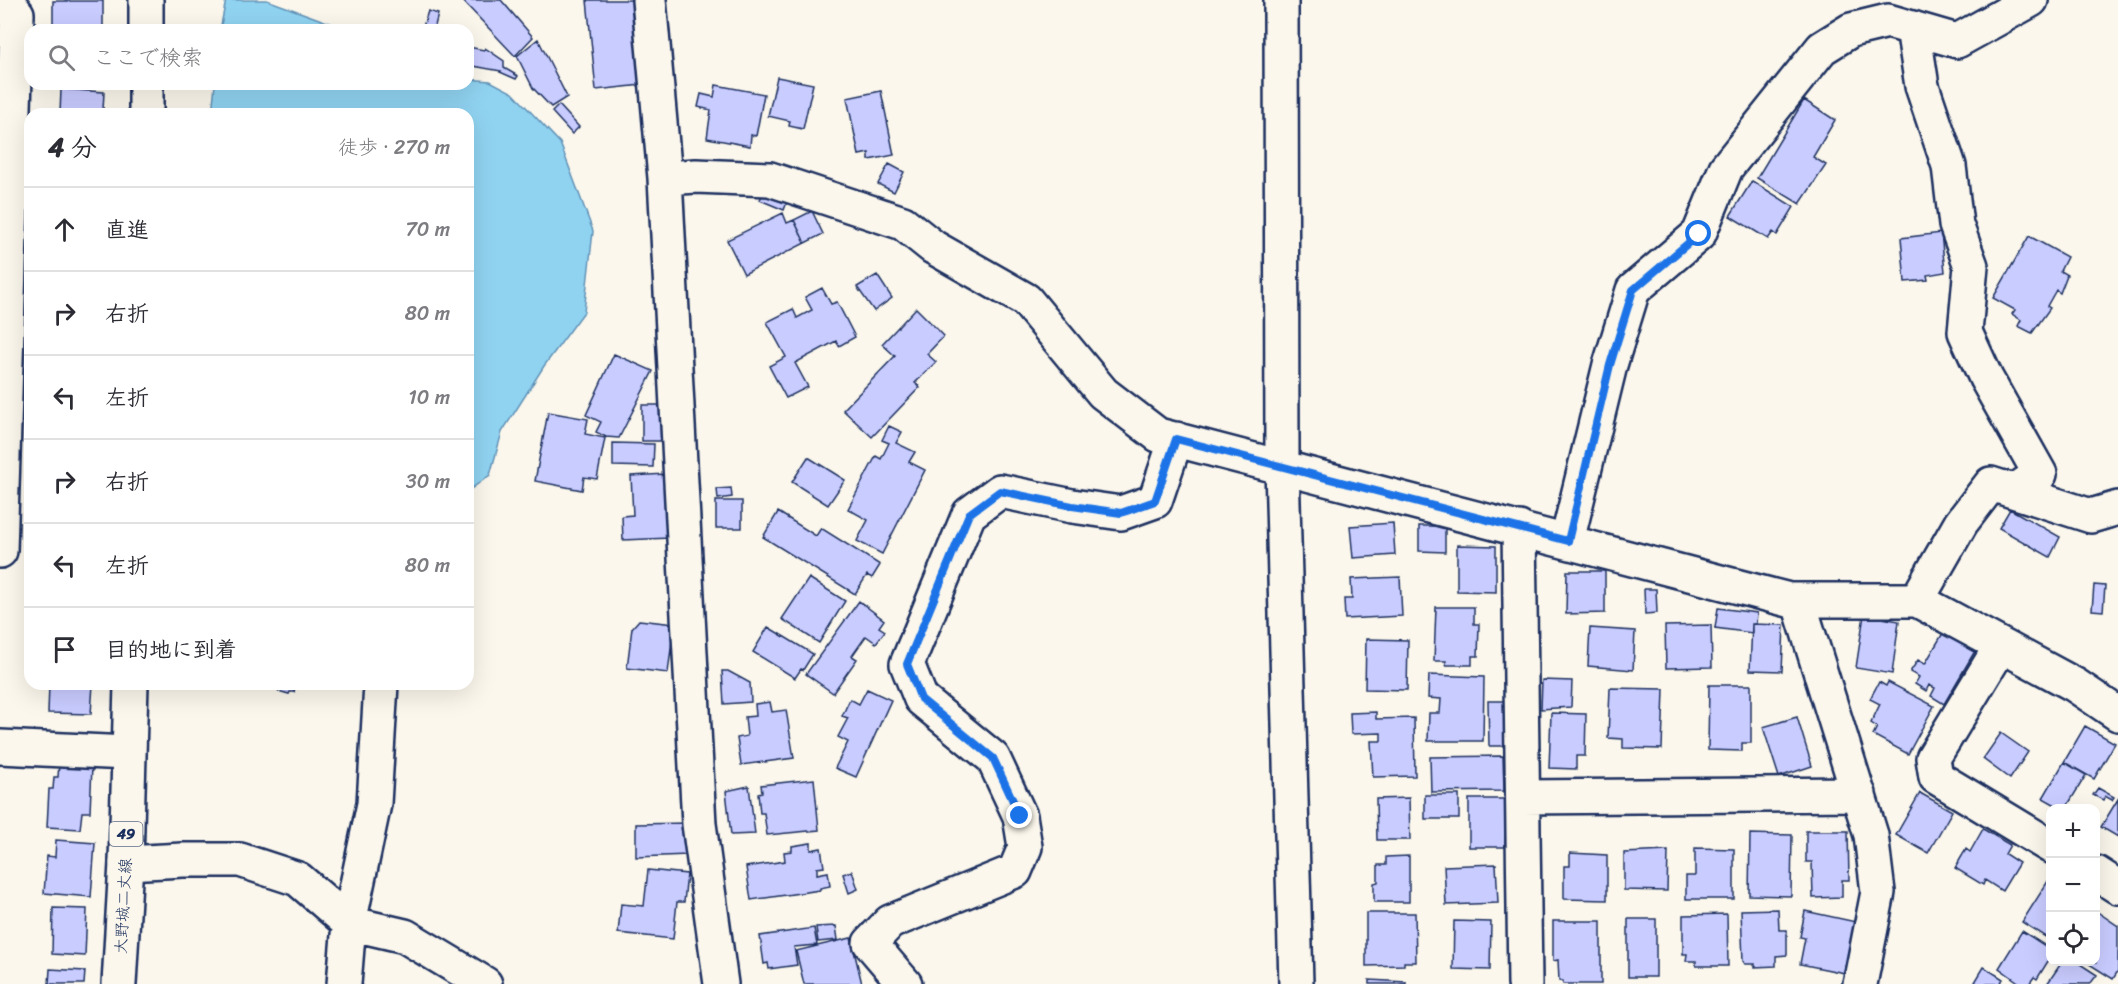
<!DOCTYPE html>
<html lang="ja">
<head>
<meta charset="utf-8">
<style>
  :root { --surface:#fff; --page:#f7f7f7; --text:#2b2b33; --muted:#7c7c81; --line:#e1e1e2 }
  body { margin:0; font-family:Sriracha,"Klee One",sans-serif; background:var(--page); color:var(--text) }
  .controls { position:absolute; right:18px; bottom:18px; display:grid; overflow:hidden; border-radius:12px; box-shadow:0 6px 24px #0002 }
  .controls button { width:54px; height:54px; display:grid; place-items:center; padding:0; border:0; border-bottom:2px solid var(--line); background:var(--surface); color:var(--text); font:30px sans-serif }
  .stop { position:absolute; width:18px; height:18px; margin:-14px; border:4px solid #1a73e8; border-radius:50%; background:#fff }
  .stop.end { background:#1a73e8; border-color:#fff; box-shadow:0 2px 6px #0008 }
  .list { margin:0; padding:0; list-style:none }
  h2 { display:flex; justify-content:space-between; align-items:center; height:78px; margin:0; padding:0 24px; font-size:26px }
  h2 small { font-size:20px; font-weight:400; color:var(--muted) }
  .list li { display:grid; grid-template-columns:39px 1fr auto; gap:18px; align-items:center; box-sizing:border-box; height:84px; padding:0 24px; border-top:2px solid var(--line) }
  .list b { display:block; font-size:22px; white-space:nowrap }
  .list em { font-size:20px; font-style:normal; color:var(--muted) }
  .icon { flex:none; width:33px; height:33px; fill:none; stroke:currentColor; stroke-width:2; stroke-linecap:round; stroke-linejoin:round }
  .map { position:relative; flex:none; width:2118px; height:984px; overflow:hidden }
  .search { position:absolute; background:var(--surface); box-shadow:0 6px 24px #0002; left:24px; top:24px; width:450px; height:66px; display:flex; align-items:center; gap:15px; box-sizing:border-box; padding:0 21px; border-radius:18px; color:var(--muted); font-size:22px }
  .panel { position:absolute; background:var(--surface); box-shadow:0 6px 24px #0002; left:24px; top:108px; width:450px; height:582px; border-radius:18px }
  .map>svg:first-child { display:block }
  .water { fill:#90d3f1; stroke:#6191b6; stroke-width:1.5 }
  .building { fill:#c9ccff; stroke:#1b2f5e; stroke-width:1.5 }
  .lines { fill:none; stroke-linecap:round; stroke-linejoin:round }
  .street-casing { stroke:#1b2f5e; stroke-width:38 }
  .primary-casing { stroke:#1b2f5e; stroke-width:38 }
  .street { stroke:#fbf7ec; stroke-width:33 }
  .primary { stroke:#fbf7ec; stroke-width:33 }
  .route { stroke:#1a73e8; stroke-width:8 }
  .labels { text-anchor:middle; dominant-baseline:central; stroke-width:4.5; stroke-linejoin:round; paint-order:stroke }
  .shield { fill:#fbf7ec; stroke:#5e6b89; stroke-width:1.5 }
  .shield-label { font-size:15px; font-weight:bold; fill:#1b2f5e }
  .street-label { font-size:16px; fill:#1b2f5e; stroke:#fbf7ec }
</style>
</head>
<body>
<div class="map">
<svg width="2118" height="984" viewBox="0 0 2118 984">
  <rect width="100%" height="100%" fill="#fbf7ec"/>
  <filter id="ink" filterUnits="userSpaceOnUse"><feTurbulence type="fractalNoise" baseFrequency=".0167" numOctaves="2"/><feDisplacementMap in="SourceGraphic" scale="12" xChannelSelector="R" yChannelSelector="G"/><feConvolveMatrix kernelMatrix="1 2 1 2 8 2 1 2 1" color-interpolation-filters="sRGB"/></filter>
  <g filter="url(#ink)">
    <path class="water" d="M226,0H267L349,30H220Z
      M468,79L490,81L513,93L560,143L593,231L584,312L544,366L502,432L490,475L468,491V114H212L215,84H468Z"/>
    <path class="building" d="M462,0H501L533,37L515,56Z
      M587,0H633L642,85L596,90Z
      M53,1H103V30H53Z
      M428,11L438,14L434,30H422Z
      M538,39L567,97L551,107L533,88L517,56Z
      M468,47L484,50L485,48L504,61V68L518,76L516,79L500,72L501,71L473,66L472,72H468Z
      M777,77L813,84L803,129L789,126L790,121L768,116Z
      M716,85L764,94L756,136L751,135L750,146L707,138L711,110L698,107L701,94L714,97Z
      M61,89L104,92L103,110H106L105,114H60Z
      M881,91L894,155L869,160V153L859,155L847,98Z
      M1804,100L1835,120L1813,157L1826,165L1800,204L1757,178Z
      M559,105L579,127L572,134L552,112Z
      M889,164L904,172L894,192L878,184Z
      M1752,181L1794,207L1777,235L1773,232L1768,239L1730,216Z
      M765,187L789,197L784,210L760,200Z
      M812,211L823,234L805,243L794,220Z
      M783,213L787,223L794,220L805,243L744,274L727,240Z
      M1941,233L1945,272L1927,275L1928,280L1905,282L1901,238Z
      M2029,236L2067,257L2060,271L2067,275L2060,293L2056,290L2047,306L2050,308L2032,333L2018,326L2021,320L2012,314L2015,310L1993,298Z
      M877,275L892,298L874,311L857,287Z
      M822,288L831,304L837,302L855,337L839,346L836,341L795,363L808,387L786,398L769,366L786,357L767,322L793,309L797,318L812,310L805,297Z
      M916,308L944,336L927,354L936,362L915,383L920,387L872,437L843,410L895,356L882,344Z
      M614,354L653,371L619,438L606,437L596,432L601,422L586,415Z
      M642,405H663V441H642Z
      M548,412L588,419L585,434L605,438L597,479L584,477L582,490L535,481Z
      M889,426L902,432L896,443L915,452L909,462L925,470L882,554L857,541L868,520L848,509L876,456L881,459L889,443L882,440Z
      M613,443L654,444L653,467L613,466Z
      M808,457L845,480L828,505L792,482Z
      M666,474L670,538L623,540L622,516L633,515L631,476Z
      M731,488L732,497L718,499L717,489Z
      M716,501H742V528H716Z
      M2010,509L2060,537L2050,557L1999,528Z
      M778,512L816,536L821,528L880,565L872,578L867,575L855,594L763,537Z
      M1393,523L1395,555L1353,558L1350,526Z
      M1419,526H1445V552L1419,551Z
      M1457,545L1496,546V592L1457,591Z
      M1567,571H1605V613L1566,614Z
      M1400,577L1402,616L1345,619L1344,599H1352L1351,579Z
      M809,578L845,601L819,643L782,619Z
      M2094,585L2105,586L2103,611L2092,610Z
      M1644,589H1656L1657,613L1645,614Z
      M859,601L884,620L879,627L885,631L876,643L866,636L852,656L857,659L833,693L806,674Z
      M1436,607H1474V624H1479L1478,656H1472V665H1446V661H1434Z
      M1718,608L1757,613L1756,624H1752V633L1715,628Z
      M1864,615L1899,621L1892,674L1856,668Z
      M639,620L674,624L668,673L627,668L632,628Z
      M1752,624L1784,625L1782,671L1750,670Z
      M1711,625L1712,667L1666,668L1665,626Z
      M768,627L813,654L803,670L801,669L795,678L753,652Z
      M1590,628L1635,631L1633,670L1588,666Z
      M1943,633L1975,651L1944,704L1931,696L1935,688L1929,685L1926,691L1915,684L1919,677L1910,672L1918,660L1925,664Z
      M1366,639L1408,640L1407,690L1365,689Z
      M722,671H728L750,683L751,702L724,704Z
      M1429,675L1484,677L1483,741H1428L1429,713H1440L1441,699L1428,698Z
      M1542,680L1572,681L1571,707L1541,709Z
      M1879,682L1886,686L1888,682L1934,706L1908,754L1873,735L1877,727L1871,723L1880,704L1870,699Z
      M49,684H93L91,714L48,713Z
      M279,684H296L294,692H290L289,694L278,691Z
      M1709,685H1751V743H1742V751L1708,750Z
      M1610,688L1664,689L1662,749L1623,748V739L1608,738Z
      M867,689L891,700L856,777L835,768L848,742L838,737L848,718L842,716L850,699L859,704Z
      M1488,701H1512L1513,746H1489Z
      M770,702L772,712L786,710L794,758L741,765L737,738L747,736L745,717L756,716L755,704Z
      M1376,712V719L1414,718L1415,776L1373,777L1371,741H1381V733L1351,734L1350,713Z
      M1551,713L1586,714L1585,756H1576V769L1549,768Z
      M1797,717L1812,766L1779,777L1763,727Z
      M2085,726L2115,743L2094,779L2064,762Z
      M2001,733L2028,752L2010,779L1983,759Z
      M1503,756L1504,791L1431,792L1430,757Z
      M2064,762L2086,775L2066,808H2061L2043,798Z
      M59,764L92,766L90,812H82L80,829L47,827L49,789H53L54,777H58Z
      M814,779L819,830L767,835L764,813H760L758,793L762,792L761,785Z
      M749,786L755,834L731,835L726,791Z
      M2098,788L2114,797L2112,800L2105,796L2103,800L2093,795Z
      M1920,793L1952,811L1928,853L1896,835Z
      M1425,795H1459V819H1425Z
      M1409,798L1410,840H1377L1376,799Z
      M1469,799H1505V847H1469Z
      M2118,799V837L2101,827Z
      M687,823L688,855L636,857V824Z
      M1983,829L2010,845L2005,854L2019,863L2002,891L1985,880L1983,885L1955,868L1966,849L1970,852Z
      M1806,831H1848L1849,880H1842V897L1813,898L1812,862H1806Z
      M1750,834L1792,835L1791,896L1749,895Z
      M56,840L95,843L91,897L44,893L47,856L55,857Z
      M811,843V850L821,848L824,867L817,868V874L828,872L830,886L820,888V890L751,900L746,867L785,861L784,852L792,851V846Z
      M1695,848L1734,849V899H1686V876H1695Z
      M1668,851L1667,891L1624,890V853Z
      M1570,853L1607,855V900L1564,899V866H1570Z
      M1409,856V902H1374V883L1378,882V865H1386V857Z
      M1496,864L1498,903L1446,905L1444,866Z
      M648,870L687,874L684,902H677L673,939L618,933L621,904L644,906Z
      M852,871L858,889L849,893L843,874Z
      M2050,878V940L2022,922Z
      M53,908L87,909L85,956L52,954Z
      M1778,909L1779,930H1787V955L1776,956V966L1755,967V964H1745L1743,961L1741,910Z
      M1805,911L1856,922L1845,973L1800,964L1805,938L1800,937Z
      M2096,911L2118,926V971L2113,979L2086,962H2096Z
      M1366,913H1415L1416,962H1404V965L1366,966Z
      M1727,914L1728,966H1696V961H1686L1687,954H1683V915Z
      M1628,919H1656V977H1628Z
      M1454,921L1491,922L1490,970L1453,969Z
      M1553,921H1601V984H1563V981H1559L1558,960L1553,961Z
      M836,926L838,940L818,942L816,927Z
      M814,928L817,945L794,947L797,965L769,969L768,963L764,964L760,936Z
      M2022,931L2050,949V958L2037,979L2034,977L2029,984H2021L1999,968Z
      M851,938L862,984H804L796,951Z
      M2062,962H2077L2097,975L2090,984H2047Z
      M1984,967L2003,979L2000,984H1978L1975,982Z
      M50,969L85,971L84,984H49Z
      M1369,980L1406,982V984H1369Z"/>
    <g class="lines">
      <defs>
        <path id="street" d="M649,0L665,178L699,824L721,984
          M1281,0L1282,466L1296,984
          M0,5H10L17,14L0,551
          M1913,28L1922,86L1949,166L1956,225L1971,266L1965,332L1986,378L2040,474L2015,491
          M665,178L696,176L770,179L903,223L933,247L1026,300L1103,393L1158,435L1789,600H1917L2075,685L2118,714
          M1519,528L1525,984
          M1567,541L1610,365L1633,290L1699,234L1726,168L1822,48L1851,30L1888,21L1957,41L2031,0
          M1798,600L1871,835L1878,892L1860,984
          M1917,600L1961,523L1991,484L2091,516L2118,508
          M2001,646L1933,758L1936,777L2050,846
          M0,747L128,753
          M1523,797L1859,794
          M126,863L183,860H240L298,879L349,923L405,936L485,984
          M2096,873L2118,887
          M344,984L349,923L374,804L381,684
          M905,984L870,943L890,922L1015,871L1025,847L1020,816L993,758L921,699L907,664L969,514L1000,491L1072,506L1121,513L1155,501L1176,439"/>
        <path id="primary" d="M146,0V30
          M146,84V114
          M119,984L126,863L131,684"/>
      </defs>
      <use href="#street" class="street-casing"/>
      <use href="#primary" class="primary-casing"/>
      <use href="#street" class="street"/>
      <use href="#primary" class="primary"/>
    </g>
  </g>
  <g class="lines" filter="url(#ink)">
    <path class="route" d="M1020,816L993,758L921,699L907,664L969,514L1000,491L1072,506L1121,513L1155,501L1176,439L1568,541L1610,365L1633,290L1699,234"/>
  </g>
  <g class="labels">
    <rect class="shield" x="109.5" y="822" width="33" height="24" rx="4.5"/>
    <g class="shield-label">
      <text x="126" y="834">49</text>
    </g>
    <g class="street-label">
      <text transform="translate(123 906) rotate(-87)">大野城二丈線</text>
    </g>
  </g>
</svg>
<div class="controls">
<button>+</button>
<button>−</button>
<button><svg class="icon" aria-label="locate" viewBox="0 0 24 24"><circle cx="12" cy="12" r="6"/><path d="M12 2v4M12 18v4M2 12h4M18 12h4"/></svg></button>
</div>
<div class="stop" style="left:1699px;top:234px"></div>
<div class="stop end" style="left:1020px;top:816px"></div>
<div class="search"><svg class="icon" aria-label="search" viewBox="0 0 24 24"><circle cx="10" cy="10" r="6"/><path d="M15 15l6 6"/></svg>ここで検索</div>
<section class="panel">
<h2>4 分<small>徒歩 · 270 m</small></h2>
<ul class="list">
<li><svg class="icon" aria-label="ahead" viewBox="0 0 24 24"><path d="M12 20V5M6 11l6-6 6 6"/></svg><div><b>直進</b></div><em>70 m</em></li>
<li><svg class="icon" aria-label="right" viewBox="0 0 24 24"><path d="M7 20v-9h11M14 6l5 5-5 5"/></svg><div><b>右折</b></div><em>80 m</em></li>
<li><svg class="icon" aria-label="left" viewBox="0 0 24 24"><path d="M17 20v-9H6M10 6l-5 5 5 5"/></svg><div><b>左折</b></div><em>10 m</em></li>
<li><svg class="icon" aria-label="right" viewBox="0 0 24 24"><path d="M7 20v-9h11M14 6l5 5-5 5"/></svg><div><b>右折</b></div><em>30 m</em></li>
<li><svg class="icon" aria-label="left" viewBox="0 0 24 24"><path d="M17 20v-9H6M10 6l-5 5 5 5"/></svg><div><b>左折</b></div><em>80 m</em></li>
<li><svg class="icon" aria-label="arrive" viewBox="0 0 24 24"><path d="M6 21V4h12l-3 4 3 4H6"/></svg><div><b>目的地に到着</b></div></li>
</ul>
</section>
</div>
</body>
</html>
